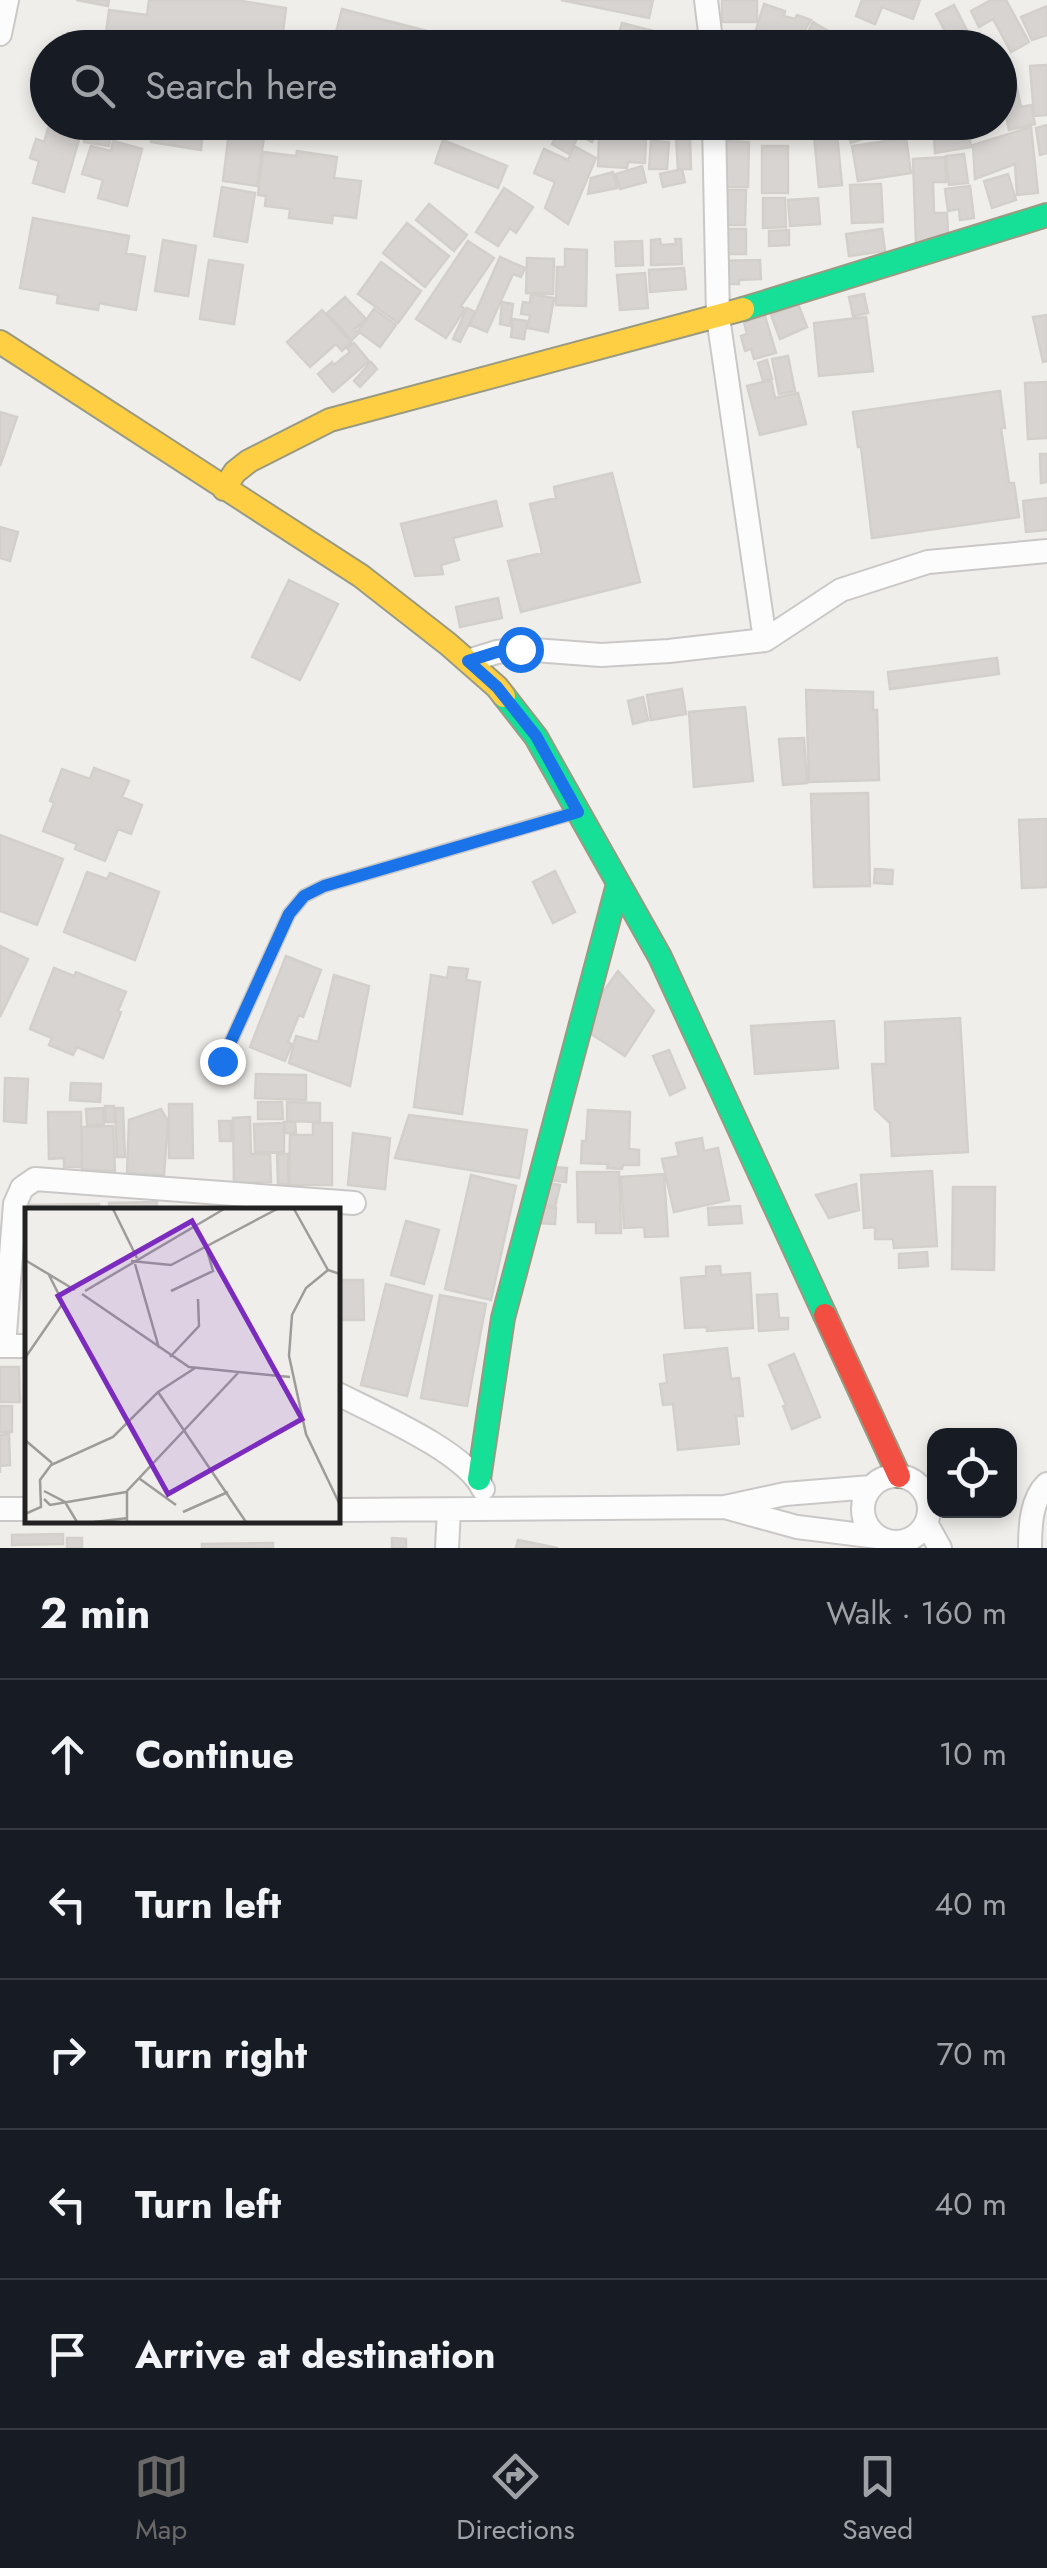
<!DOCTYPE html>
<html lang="en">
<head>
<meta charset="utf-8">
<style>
  :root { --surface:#171b24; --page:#242831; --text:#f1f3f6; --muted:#9ea1a6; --line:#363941; --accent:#6a6968 }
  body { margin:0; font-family:Jost,sans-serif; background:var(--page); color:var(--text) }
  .controls { position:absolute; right:30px; bottom:30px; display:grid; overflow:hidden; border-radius:20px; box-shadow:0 5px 15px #0003 }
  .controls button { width:90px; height:90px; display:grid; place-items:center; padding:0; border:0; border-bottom:2px solid var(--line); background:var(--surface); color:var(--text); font:50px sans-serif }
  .stop { position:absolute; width:30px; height:30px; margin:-22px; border:8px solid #1a73e8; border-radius:50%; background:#fff }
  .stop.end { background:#1a73e8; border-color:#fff; box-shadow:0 2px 10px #0008 }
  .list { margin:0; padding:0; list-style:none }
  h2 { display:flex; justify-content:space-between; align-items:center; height:130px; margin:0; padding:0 40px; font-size:42px }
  h2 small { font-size:32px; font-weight:400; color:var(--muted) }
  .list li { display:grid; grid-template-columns:65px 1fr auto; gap:30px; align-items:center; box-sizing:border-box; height:150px; padding:0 40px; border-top:2px solid var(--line) }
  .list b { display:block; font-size:38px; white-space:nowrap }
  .list em { font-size:32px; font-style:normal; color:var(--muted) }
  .icon { flex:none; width:55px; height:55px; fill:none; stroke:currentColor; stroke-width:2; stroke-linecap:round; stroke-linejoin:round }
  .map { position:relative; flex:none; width:1047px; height:1548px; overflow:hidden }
  .search { position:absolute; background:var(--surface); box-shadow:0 5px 15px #0003; left:30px; right:30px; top:30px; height:110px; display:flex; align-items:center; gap:25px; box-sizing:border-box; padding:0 35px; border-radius:55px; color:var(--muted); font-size:38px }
  .sheet { height:880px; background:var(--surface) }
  nav { display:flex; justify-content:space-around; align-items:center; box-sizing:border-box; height:140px; border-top:2px solid var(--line); background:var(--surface); font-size:28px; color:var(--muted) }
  nav a { display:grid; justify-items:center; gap:5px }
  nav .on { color:var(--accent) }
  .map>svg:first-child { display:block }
  .building { fill:#d7d4d2; stroke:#d3d0cc; stroke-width:2.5 }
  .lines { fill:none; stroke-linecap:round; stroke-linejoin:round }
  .lane-casing { stroke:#c9c8c7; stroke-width:15 }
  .street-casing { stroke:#c9c8c7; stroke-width:26 }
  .fast-casing { stroke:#999a82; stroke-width:26 }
  .slow-casing { stroke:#999a82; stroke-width:26 }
  .jam-casing { stroke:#999a82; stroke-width:26 }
  .lane { stroke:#fdfcfc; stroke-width:11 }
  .street { stroke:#fdfcfc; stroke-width:22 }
  .fast { stroke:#16e098; stroke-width:22 }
  .slow { stroke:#ffcf43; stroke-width:22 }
  .jam { stroke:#f24e42; stroke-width:22 }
  .route { stroke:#1a73e8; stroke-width:12 }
  .inset-road { fill:none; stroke:#9e9c9b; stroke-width:2.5 }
  .view { fill:#7b2cbf; fill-opacity:0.15; stroke:#7b2cbf; stroke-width:5 }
  .inset-edge { fill:none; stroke:#222; stroke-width:5 }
</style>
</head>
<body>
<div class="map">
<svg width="1047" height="1548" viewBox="0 0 1047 1548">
  <rect width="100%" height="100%" fill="#f0eeeb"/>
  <path class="building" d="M76,0H109L108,6Z
    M149,0H235L286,8L281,48H104L109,10L147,15Z
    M561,0H653L649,18Z
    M722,0H757V22H722Z
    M862,0H920L913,19L882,7L875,24L856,16Z
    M991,0H1006L1029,42L1011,52L993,19L979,27L971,11Z
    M764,4L785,11L784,16L795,19L797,15L811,20L797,42L756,30Z
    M954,5L976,48H954L936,14Z
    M1047,6V35L1032,40L1021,17Z
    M342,9L450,37L447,48H332Z
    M813,22L857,48H799Z
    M622,23L673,36L670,48L615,47Z
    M754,31L795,45L794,48H748Z
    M1047,65V115L1034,116L1030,66Z
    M1016,84L1021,107L1031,105L1035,124L1009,130L1000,88Z
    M50,122H84L64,192L33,183L39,161L30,158L36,139L44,142Z
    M332,122H383L380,134Z
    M565,122H594L601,127L592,142L579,135L569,154L552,144Z
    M608,122H638L634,136L606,127Z
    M864,122H911V123L851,143L846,129Z
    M933,122H962L965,129L968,128L971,147L935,153Z
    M87,123L112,127L109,146L84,142Z
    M154,123L203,130L201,150L151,142Z
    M1047,125V153L1040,155L1036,128Z
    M1031,127L1038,193L1017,195L1015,164L975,179L973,145Z
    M229,132L264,137L257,186L223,181Z
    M837,134L842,185L819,187L814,136Z
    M599,135L646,137L645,163L628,162L627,168L598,166Z
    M906,138L911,173L858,181L852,146Z
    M676,139H690L691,169H678Z
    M443,140L507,166L498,188L435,163Z
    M113,141L142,149L127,206L98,198L103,180L82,174L91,146L111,151Z
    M651,141L669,142L667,169H649Z
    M723,141L749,142L748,187H723Z
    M574,146L596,158L568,224L545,208L555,182L534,173L544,149L568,160Z
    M762,146H788V193H762Z
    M297,151L337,157L334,178L361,181L356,218L333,215L332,223L289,218L290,209L265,206L266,196L258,195L263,152L296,156Z
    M964,154L968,183L949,185L946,156Z
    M945,157L946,182H933L934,213H947L948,233L916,244L913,159Z
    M642,166L646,182L620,189L616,174Z
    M682,169L685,182L663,187L660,174Z
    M613,172L617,188L588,194L591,178Z
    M1008,174L1016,200L992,208L984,181Z
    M881,184L883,222L852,223L850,185Z
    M970,186L974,218L960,220L959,209L948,211L945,189Z
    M222,187L255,193L247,242L214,236Z
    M504,188L533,207L516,233L510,228L498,246L476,232Z
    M722,190H746L745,225H721Z
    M763,198H785L786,227L763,228Z
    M818,198L820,224L790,226L788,200Z
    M429,204L467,235L454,251L416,220Z
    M33,218L129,236L126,253L145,257L136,310L99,303L98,310L57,303L58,295L20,288Z
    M407,223L449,256L425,287L383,253Z
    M719,229H746V254H719Z
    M882,229L885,251L849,256L846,234Z
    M789,230V245L769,246V231Z
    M660,239L661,245L676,244L675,239H681L682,264L651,265V240Z
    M163,240L196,246L188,296L155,291Z
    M468,241L494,258L461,306L465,309L446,338L416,319Z
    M642,241L643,265L616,266L615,242Z
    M565,249L587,250L586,306L556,305L557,267H565Z
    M500,257L525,268L521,277L513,274L487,332L470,325Z
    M527,258L554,259L553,294L526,293Z
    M209,260L243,265L234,324L200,319Z
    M760,260L761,279L739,280V284H719L718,261Z
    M381,262L421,291L398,323L358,294Z
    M684,268L686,289L650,292L649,270Z
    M645,273L648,308L620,310L617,275Z
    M531,294L554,298L548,332L528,328L530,315L521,314L523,302L530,303Z
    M864,294L868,313L853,316L849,297Z
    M345,297L366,319L355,329L359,333L352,340L327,313Z
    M502,302L513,304L510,326L500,324Z
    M798,304L807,327L780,339L771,315Z
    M467,308L475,312L460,342L453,339Z
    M374,309L396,325L380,347L358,331Z
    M322,310L351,342L342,351L336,344L310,367L287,342Z
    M1047,315V361L1043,362L1033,317Z
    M765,316L776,353L754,359L751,349L745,351L741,336L747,334L744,322Z
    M866,317L873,371L819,376L814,323Z
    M513,319L527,321L524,339L511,337Z
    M354,343L369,361L333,392L318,374L332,362L334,365L350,352L347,348Z
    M788,356L795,391L779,394L772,359Z
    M767,360L772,379L763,381L758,363Z
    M371,362L377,369L360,387L354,381Z
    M771,380L775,398L798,393L806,424L760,435L747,386Z
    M1047,382V438L1028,439L1025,383Z
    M1000,391L1005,428H1001L1009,483H1014L1019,517L872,538L861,447H858L853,412Z
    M0,412L17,417L0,466Z
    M1040,454H1047V482L1041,483Z
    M612,473L640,582L521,612L508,561L542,553L530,504L556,498L554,487Z
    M1047,498V530L1026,532L1023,501Z
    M496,501L502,526L453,538L459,560L441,565L443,574L415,576L401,524Z
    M0,527L18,532L10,561L0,558Z
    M289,580L338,604L300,680L252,657Z
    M498,598L502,618L460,627L456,607Z
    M997,658L999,674L890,689L888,672Z
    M682,689L686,714L651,720L647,695Z
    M806,690L873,692V710H877L879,780L809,782Z
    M643,697L648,720L633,724L628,701Z
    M745,707L753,781L694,787L689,712Z
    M804,738L807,783L783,785L779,739Z
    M94,768L129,781L122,797L142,805L131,834L118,829L105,861L75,849L77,844L43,831L54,803L50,801L62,769L90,779Z
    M868,793L870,886L814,887L811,794Z
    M1047,819V887L1022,888L1019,820Z
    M0,835L63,859L37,925L0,911Z
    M875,869L893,870L892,884L874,883Z
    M555,871L575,912L553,923L533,882Z
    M87,872L107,879L110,873L159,892L135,960L64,932Z
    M0,946L28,959L0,1017Z
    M286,956L321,970L303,1017L299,1015L288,1042L292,1044L285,1061L250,1047Z
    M449,967L468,969L466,980L480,982L462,1114L414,1107L431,975L447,978Z
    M54,968L74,976L76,972L126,992L118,1011L121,1012L103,1058L77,1047L73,1055L49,1045L52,1038L30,1029Z
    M618,971L654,1011L625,1056L579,1026Z
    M334,975L369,986L350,1086L289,1063L296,1036L318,1042Z
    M960,1018L968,1152L892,1156L890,1123L875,1109L872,1064H886L885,1022Z
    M834,1021L838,1068L755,1074L751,1026Z
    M669,1050L685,1088L670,1095L653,1056Z
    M256,1074L306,1075V1100L255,1098Z
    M5,1078L28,1079L26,1123L4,1121Z
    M71,1083L101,1084L100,1102L70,1100Z
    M258,1102H282L283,1119H258Z
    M287,1102L320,1103V1122L287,1121Z
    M169,1104H192L193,1158H169Z
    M105,1106H114L115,1122H106Z
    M103,1108L104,1124L87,1125L86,1109Z
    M115,1108H123L125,1157H117Z
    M161,1109L168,1121L164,1175L127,1173L129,1120Z
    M588,1110L630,1112L629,1149L639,1150V1165H623L622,1169L607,1168L608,1164L581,1163L582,1141H586Z
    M48,1112H81L82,1167H64V1158L49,1159Z
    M409,1115L527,1130L519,1178L395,1158Z
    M250,1117L251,1154H270L271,1182L234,1183L233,1118Z
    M219,1121H231V1141H220Z
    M284,1122H295L296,1133H285Z
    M284,1123V1152L255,1153L254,1124Z
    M313,1123H332V1185H289L290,1135H313Z
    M113,1126L115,1171L82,1169V1127Z
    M353,1133L390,1138L385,1189L348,1185Z
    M702,1138L704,1151L718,1148L729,1200L674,1212L662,1159L679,1156L676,1143Z
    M277,1154H288V1184H278Z
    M550,1167L567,1168L566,1182L549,1180Z
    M932,1171L937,1246L894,1248L893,1239H875V1227L864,1228L861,1175Z
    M577,1172H619L621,1233H596V1222H578Z
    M664,1174L668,1236L645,1237L644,1227L624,1228L621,1177Z
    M471,1175L516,1186L491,1300L445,1289Z
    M543,1182L560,1185L555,1207L540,1203Z
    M856,1184L859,1210L829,1218L816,1195Z
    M953,1187H995L994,1270L952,1269Z
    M157,1202V1210H110L109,1203Z
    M99,1204V1210H28L26,1259L25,1205Z
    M740,1206L742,1223L709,1225L708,1208Z
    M536,1207L556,1208L555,1224L535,1223Z
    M406,1221L439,1230L424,1284L391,1275Z
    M927,1252L928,1266L899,1268V1254Z
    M720,1266L721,1275L750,1273L753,1328L707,1331V1327L685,1328L681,1278L706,1276V1267Z
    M338,1280H363L364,1320H338Z
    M386,1284L432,1296L407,1396L361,1385Z
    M777,1294L779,1318H788V1329L759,1331L757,1295Z
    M440,1295L486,1304L467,1406L421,1398Z
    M727,1348L731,1379L739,1378L743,1416H736L739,1444L678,1450L673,1404L663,1405L660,1384L667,1383L664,1355Z
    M794,1354L820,1417L792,1429L783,1406L786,1405L769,1365Z
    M0,1367H19L20,1402H0Z
    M0,1406H12V1432H0Z
    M9,1434L10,1465L0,1466V1473V1435Z
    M63,1534V1544L12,1545V1535Z
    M67,1538H82V1548H67Z
    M392,1538L406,1539V1548H392Z
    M518,1540L558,1548H516Z
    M273,1543V1548H202V1544Z"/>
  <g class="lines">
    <defs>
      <path id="lane" d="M222,1061L289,914L304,896L324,886L577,812"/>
      <path id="street" d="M706,0L712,48
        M0,34L7,0
        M714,122L718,317L765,640
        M468,661L497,652L521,649L601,655L669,651L765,640L841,590L928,562L1047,551
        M0,1346H28
        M4,1346L15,1204L22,1188L35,1179L354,1203
        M338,1394C375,1413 466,1452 483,1489
        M863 1509a33 33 0 1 1 66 0a33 33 0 1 1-66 0Z
        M728,1508L797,1527L878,1537
        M0,1509H28
        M338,1510L725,1507L785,1494L871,1487
        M926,1523L940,1548
        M447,1548L449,1510
        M1030,1548C1030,1527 1031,1499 1047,1484"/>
      <path id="fast" d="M743,309L1047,215
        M504,696L536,737L660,957L825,1315
        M479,1479L503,1318L618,884"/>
      <path id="slow" d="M0,342L361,576L448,644L497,687L504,696
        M224,489L235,472L249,461L330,420L743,309"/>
      <path id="jam" d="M825,1315L899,1476"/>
    </defs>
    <use href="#lane" class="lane-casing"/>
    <use href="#street" class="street-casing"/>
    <use href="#fast" class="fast-casing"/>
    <use href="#slow" class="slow-casing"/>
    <use href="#jam" class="jam-casing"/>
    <use href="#lane" class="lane"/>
    <use href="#street" class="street"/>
    <use href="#fast" class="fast"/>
    <use href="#slow" class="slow"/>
    <use href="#jam" class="jam"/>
  </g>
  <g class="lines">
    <path class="route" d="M222,1061L289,914L304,896L324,886L578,812L536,736L497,687L468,661L497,652L520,649"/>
  </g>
  <g transform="translate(25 1208)">
    <rect width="315" height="315" fill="#f0eeeb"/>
    <path class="inset-road" d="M88,1L112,50M269,1L303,62L315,66M0,52L50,82M106,53L146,57L252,1M110,56L134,140M303,62L281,80L267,107L264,148L281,226L315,297M60,83L199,1M146,83L188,63L181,39M57,86L164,159L265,169M145,149L174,118L173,91M0,150L38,95L23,65M133,184L221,314M0,232L27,255M115,271L151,297M19,283L40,294L52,314M19,291L25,297L101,284L213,165M158,304L203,284M0,306L16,299L15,272L26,257L88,229L133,184L170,160M69,314L103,310M102,314V283"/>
    <path class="view" d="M167,13L277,211L143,286L33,88Z"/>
    <rect width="315" height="315" class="inset-edge"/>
  </g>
</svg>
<div class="controls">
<button><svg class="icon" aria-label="locate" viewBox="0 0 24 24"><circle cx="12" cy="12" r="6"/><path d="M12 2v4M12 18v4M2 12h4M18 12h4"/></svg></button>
</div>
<div class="stop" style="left:520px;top:649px"></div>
<div class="stop end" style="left:222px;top:1061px"></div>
<div class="search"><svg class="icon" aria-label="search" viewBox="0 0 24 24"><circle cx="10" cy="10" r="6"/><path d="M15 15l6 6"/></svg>Search here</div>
</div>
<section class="sheet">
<h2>2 min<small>Walk · 160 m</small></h2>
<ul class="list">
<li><svg class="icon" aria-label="ahead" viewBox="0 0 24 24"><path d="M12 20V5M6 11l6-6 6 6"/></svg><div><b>Continue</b></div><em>10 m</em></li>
<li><svg class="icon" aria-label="left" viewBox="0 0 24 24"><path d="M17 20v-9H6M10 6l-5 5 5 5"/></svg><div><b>Turn left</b></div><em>40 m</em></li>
<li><svg class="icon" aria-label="right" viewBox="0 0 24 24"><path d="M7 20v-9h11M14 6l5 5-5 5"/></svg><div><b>Turn right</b></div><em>70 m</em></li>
<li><svg class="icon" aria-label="left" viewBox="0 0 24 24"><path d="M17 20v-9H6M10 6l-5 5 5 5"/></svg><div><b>Turn left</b></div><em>40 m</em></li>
<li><svg class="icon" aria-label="arrive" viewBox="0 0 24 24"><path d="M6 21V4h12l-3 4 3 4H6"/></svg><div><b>Arrive at destination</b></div></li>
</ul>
</section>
<nav>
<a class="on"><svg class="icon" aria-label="map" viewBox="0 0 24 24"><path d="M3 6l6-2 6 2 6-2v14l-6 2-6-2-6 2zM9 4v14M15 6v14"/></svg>Map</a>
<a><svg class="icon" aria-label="directions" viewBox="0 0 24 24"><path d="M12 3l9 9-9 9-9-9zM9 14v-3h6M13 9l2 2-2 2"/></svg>Directions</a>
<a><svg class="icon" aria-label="saved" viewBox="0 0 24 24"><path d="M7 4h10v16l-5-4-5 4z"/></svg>Saved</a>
</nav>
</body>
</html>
